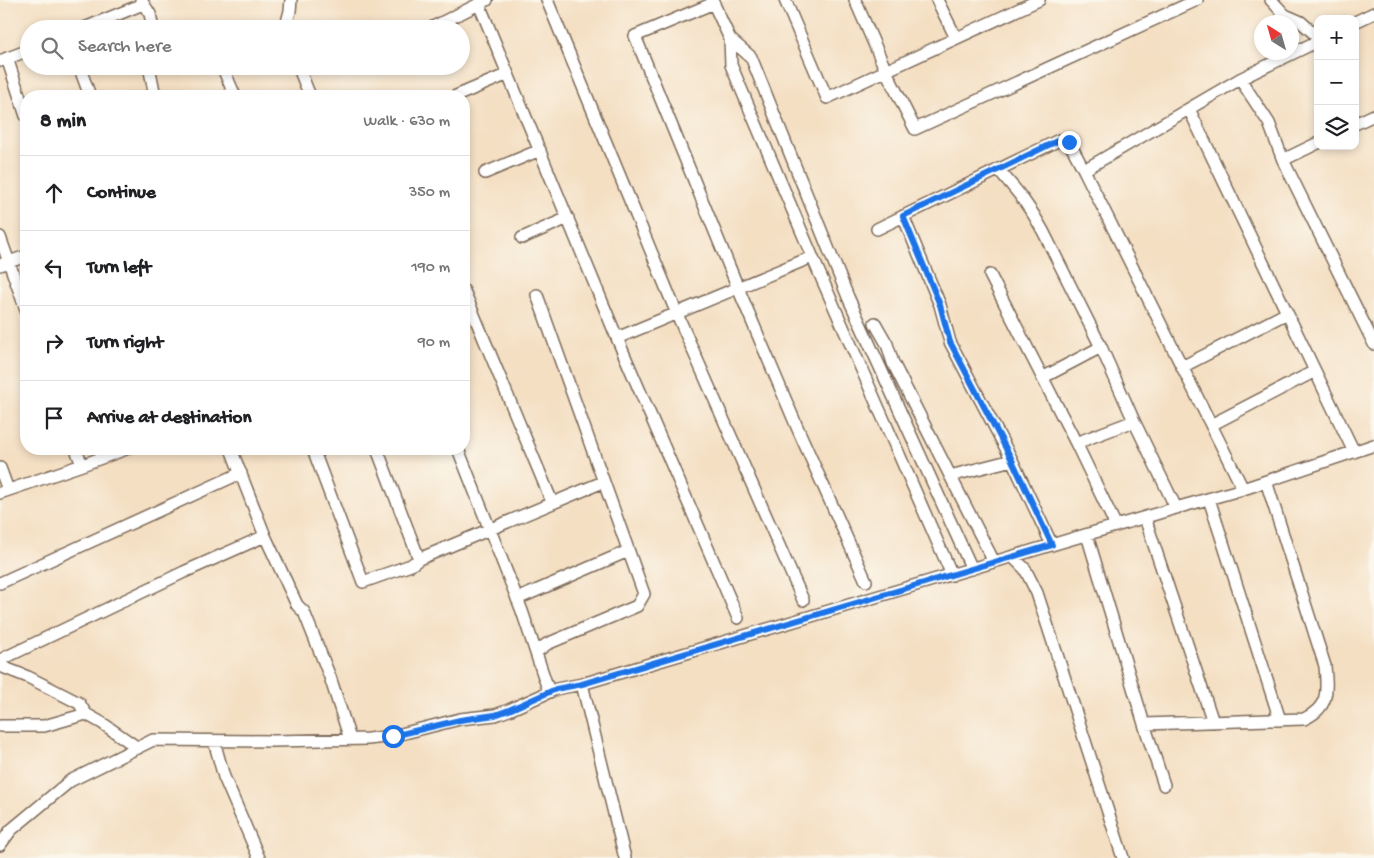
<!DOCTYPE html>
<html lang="en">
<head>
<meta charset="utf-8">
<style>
  :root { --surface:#fff; --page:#f6f6f6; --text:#202124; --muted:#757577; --line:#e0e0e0 }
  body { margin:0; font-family:"Gochi Hand",sans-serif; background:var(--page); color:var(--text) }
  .controls { position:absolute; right:15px; top:15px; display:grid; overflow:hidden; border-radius:10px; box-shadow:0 2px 8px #0003 }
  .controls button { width:45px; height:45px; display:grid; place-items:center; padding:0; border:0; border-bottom:1px solid var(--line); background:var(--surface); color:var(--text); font:25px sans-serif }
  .compass { position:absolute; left:1254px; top:15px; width:45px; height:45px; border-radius:50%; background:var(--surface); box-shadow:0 2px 8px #0003; rotate:323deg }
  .stop { position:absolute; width:15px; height:15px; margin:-11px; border:4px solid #1a73e8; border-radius:50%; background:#fff }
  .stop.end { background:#1a73e8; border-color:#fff; box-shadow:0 1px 5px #0008 }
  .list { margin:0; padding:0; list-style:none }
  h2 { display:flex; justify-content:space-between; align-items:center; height:65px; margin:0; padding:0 20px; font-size:21px }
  h2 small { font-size:16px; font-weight:400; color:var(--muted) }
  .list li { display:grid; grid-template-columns:32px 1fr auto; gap:15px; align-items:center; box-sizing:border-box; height:75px; padding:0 20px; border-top:1px solid var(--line) }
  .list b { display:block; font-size:19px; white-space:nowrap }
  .list em { font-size:16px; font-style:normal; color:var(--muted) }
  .icon { flex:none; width:28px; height:28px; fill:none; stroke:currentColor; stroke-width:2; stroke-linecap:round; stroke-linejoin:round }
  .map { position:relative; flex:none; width:1374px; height:858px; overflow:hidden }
  .search { position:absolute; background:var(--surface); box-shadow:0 2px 8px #0003; left:20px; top:20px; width:450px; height:55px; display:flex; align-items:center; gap:12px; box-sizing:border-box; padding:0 18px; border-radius:28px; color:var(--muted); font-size:19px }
  .panel { position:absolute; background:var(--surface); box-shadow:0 2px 8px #0003; left:20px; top:90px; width:450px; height:365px; border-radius:20px }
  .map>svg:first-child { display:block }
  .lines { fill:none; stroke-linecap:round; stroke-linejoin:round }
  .street-casing { stroke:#7c6958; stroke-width:14 }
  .street { stroke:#fff; stroke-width:11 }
  .route { stroke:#1a73e8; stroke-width:6 }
</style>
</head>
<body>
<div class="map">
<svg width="1374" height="858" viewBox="0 0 1374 858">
  <rect width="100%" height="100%" fill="#fbf7ec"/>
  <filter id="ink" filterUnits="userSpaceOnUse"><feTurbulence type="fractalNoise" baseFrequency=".02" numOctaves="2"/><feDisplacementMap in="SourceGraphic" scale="10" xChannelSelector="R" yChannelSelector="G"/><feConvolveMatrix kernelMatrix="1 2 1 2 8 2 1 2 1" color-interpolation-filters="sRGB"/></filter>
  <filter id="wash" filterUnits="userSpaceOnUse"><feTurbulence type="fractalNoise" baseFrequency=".0096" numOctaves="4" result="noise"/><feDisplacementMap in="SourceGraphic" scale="20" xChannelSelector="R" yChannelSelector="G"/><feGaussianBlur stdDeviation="1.12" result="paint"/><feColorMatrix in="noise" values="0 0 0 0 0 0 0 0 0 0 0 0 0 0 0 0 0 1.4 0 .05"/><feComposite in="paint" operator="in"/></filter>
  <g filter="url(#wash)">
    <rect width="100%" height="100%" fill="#f4dfc3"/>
  </g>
  <g filter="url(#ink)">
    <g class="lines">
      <defs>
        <path id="street" d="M141,0L150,14L153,29
          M547,0L677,314L803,600
          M712,0L730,39L731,65L818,270L952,575
          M785,0L827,98L1039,0
          M855,0L886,71L915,129L1197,0
          M937,0L956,38
          M1271,0L1285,15L1301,22L1318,37
          M714,3L635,36L738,288L797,427L866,581
          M479,4L617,338L738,618
          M1355,22L1374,13
          M82,29L143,4
          M285,29L290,11L291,0
          M429,29L487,0
          M730,39L751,57L848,297L972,569
          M7,58L26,116
          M0,61L29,50
          M79,66L90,96
          M152,66L150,71L155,96
          M222,66L235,96
          M298,66L310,96
          M1240,79L1269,123L1283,160L1374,344
          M456,96L508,74
          M1189,109L1354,452
          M1355,124L1374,115
          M1283,160L1318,143
          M998,169C1016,190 1030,206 1043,231L1101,347L1134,421L1176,508
          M485,173L540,150
          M903,216L940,305L950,342L1012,460L1052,545
          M877,229L1059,140H1065L1069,142L1084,170
          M0,237L26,310
          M522,238L568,218
          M0,265L26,256
          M990,275L1076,443L1116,526
          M464,291L552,502
          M875,323L887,344L893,363L994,562
          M617,338L812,257
          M1182,367L1287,313
          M1042,378L1101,347
          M1211,425L1315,371
          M1076,443L1134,421
          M76,449L82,465
          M231,449L265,536L297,605L304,612L330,677L350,739
          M313,449L363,582L411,565L419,559L603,482
          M377,449L419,559
          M458,449L522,611L549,692
          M0,468L8,490
          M950,476L1012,460
          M1243,489L1084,170L1240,79L1318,41
          M0,493L82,465L126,449
          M1209,499L1280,720
          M1145,518L1213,722
          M1087,535L1144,724L1164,785
          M1013,557L1025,569L1037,593L1123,858
          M0,583L241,473
          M517,599L628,551
          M536,652L547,644L637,606L644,594L537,295
          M0,660L184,572L265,536
          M0,666L28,677L79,703L86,714L102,723L138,748
          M582,684L625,858
          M1144,724L1304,719C1330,707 1327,690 1325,666L1266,481
          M0,726H44L86,714
          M214,741L224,777L259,858
          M0,845L11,830L70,781L153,740L274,741L368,739L393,736L460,719L495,715L509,710L556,689L582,684L1176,508L1243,489L1374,445"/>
      </defs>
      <use href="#street" class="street-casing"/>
      <use href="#street" class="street"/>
    </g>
  </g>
  <g class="lines" filter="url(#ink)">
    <path class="route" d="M393,736L460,720L495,715L509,710L556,689L582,684L1052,545L1012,460L950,342L940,305L903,216L1059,140H1065L1069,142"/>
  </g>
</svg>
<div class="controls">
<button>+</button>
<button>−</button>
<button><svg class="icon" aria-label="layers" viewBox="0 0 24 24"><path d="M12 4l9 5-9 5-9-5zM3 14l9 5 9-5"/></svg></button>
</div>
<svg class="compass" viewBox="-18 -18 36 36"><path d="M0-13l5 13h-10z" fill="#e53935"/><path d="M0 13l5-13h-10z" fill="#757577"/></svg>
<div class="stop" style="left:393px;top:736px"></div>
<div class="stop end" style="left:1069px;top:142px"></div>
<div class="search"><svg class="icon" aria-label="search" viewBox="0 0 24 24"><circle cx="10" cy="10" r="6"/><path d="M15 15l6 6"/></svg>Search here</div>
<section class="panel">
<h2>8 min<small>Walk · 630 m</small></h2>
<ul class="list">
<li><svg class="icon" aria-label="ahead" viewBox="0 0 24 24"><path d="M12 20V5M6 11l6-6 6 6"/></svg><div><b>Continue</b></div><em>350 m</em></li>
<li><svg class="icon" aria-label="left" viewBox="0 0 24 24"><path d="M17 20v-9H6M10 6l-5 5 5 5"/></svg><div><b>Turn left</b></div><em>190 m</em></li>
<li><svg class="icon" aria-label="right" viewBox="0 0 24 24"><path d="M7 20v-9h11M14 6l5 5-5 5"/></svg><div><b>Turn right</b></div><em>90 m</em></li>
<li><svg class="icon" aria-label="arrive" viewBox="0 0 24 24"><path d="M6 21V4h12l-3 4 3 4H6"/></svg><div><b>Arrive at destination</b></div></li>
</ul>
</section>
</div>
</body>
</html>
